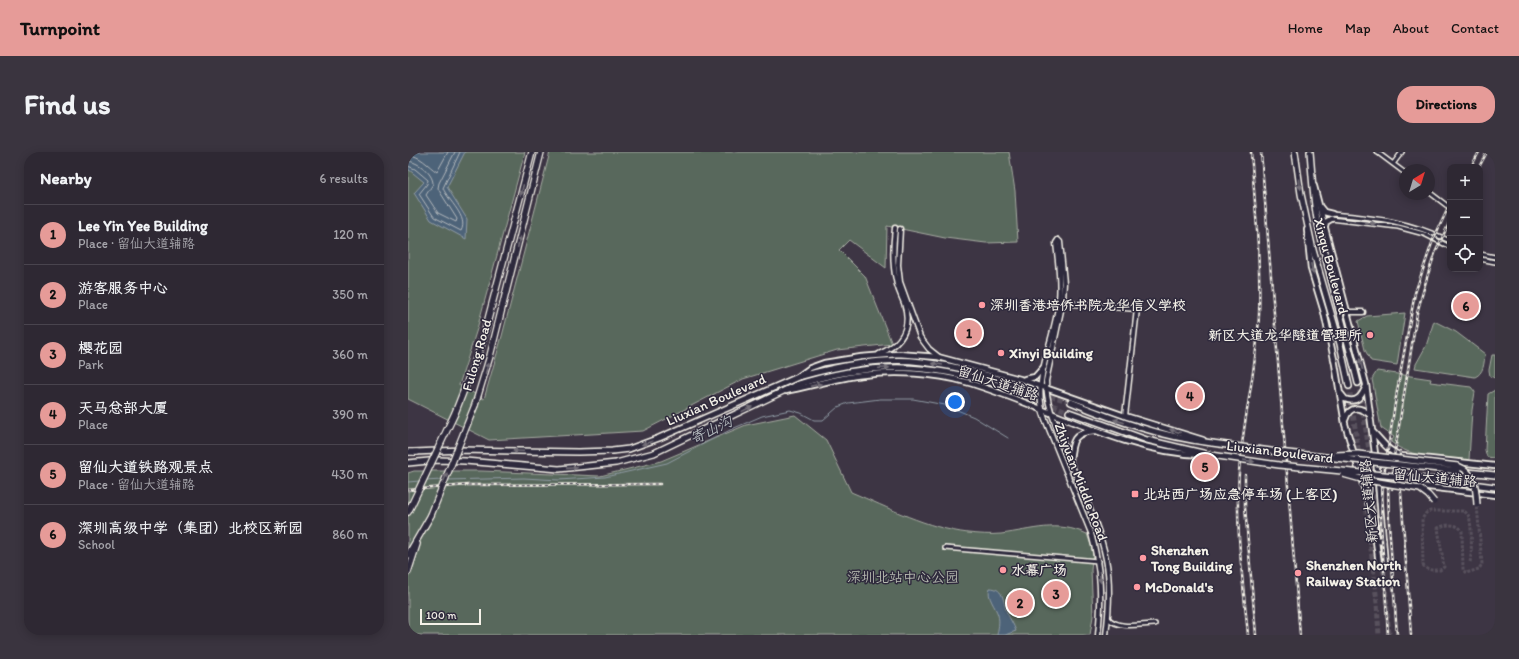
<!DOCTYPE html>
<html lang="en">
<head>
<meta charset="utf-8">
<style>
  :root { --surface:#2e2833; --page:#3a343f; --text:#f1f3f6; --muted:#a7a6ac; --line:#49444e; --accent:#e69b98 }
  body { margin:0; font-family:Itim,"LXGW WenKai TC",sans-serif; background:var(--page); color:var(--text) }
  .controls { position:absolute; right:12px; top:12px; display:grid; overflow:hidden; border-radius:8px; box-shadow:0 2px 10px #0003 }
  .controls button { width:36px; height:36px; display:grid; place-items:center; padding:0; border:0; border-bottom:1px solid var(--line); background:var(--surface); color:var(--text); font:20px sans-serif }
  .compass { position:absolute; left:991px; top:12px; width:36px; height:36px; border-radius:50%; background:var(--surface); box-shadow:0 2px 10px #0003; rotate:38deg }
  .scale { position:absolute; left:12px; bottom:10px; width:61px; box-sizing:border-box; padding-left:4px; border:2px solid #f4f1e8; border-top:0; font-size:11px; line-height:14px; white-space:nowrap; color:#f4f1e8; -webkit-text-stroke:3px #2f2a3d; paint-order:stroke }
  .you { position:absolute; left:547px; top:250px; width:14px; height:14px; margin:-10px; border:3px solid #fff; border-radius:50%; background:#1a73e8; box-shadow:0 0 0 6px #1a73e833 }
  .badge { display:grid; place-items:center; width:26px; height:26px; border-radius:50%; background:var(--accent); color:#111; font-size:13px; font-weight:700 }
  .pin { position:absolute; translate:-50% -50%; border:2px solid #fff; box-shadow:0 1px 4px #0006 }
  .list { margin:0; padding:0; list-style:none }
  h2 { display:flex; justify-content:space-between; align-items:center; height:52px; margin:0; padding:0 16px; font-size:17px }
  h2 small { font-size:13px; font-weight:400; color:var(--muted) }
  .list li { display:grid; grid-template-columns:26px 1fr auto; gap:12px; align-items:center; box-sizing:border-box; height:60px; padding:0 16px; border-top:1px solid var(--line) }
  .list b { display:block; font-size:15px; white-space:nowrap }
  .list p { margin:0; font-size:13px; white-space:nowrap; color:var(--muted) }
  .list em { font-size:13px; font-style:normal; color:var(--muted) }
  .icon { flex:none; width:22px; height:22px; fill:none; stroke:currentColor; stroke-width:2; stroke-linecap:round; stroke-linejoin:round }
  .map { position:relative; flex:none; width:1087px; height:483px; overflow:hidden; border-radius:16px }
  header { display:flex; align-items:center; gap:24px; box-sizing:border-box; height:56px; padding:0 20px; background:var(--accent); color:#111 }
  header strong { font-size:19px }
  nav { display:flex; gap:22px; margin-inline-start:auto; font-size:14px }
  .intro { display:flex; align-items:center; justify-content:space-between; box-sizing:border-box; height:96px; padding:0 24px }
  h1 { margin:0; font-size:28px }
  .button { padding:10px 18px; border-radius:16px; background:var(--accent); color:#111; font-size:14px; font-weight:700 }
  main { display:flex; gap:24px; padding:0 24px }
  aside { flex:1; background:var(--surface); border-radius:16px; box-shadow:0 2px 10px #0003 }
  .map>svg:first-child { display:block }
  .green { fill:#59675c; stroke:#a6aca2 }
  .water { fill:#4e6379; stroke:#909ca5 }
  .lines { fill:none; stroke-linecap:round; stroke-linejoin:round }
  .shore { stroke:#b2b8bc; stroke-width:1 }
  .stream { stroke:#909ca5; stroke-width:1 }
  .minor-tunnel { stroke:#58515d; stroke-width:3; stroke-dasharray:3 1.5; stroke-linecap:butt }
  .primary-tunnel { stroke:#58515d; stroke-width:5; stroke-dasharray:5 2.5; stroke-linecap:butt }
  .minor-casing { stroke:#f4f1e8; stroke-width:6 }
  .tertiary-casing { stroke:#f4f1e8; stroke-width:7 }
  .secondary-casing { stroke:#f4f1e8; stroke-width:8 }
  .primary-casing { stroke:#f4f1e8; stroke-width:8 }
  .trunk-casing { stroke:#f4f1e8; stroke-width:8 }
  .minor { stroke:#2f2a3d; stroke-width:3 }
  .tertiary { stroke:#2f2a3d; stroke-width:4 }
  .secondary { stroke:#2f2a3d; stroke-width:4.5 }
  .primary { stroke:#2f2a3d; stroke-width:5 }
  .trunk { stroke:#2f2a3d; stroke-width:5.5 }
  .rail-casing { stroke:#f4f1e8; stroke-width:2.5 }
  .rail { stroke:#2f2a3d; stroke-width:1; stroke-dasharray:3; stroke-linecap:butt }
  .primary-bridge-casing { stroke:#f4f1e8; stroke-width:8; stroke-linecap:butt }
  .trunk-bridge-casing { stroke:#f4f1e8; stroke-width:8; stroke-linecap:butt }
  .primary-bridge { stroke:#2f2a3d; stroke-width:5 }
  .trunk-bridge { stroke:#2f2a3d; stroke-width:5.5 }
  .oneway { fill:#747079 }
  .poi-dot { fill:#ff9aa2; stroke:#2f2a3d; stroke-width:1.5 }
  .labels { text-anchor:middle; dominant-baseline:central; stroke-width:3; stroke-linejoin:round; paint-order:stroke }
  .street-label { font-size:14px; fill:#f4f1e8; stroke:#2f2a3d }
  .poi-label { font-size:14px; font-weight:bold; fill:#f4f1e8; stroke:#2f2a3d; text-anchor:start }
  .park-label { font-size:14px; fill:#b6bab0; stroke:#2f2a3d }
  .water-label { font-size:15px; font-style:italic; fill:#b2b8bc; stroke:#2f2a3d }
</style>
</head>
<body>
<header>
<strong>Turnpoint</strong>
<nav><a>Home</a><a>Map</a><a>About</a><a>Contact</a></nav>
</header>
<div class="intro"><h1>Find us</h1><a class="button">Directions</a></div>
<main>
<aside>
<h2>Nearby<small>6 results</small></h2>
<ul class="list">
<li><span class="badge">1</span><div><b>Lee Yin Yee Building</b><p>Place · 留仙大道辅路</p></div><em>120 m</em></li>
<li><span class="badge">2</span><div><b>游客服务中心</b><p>Place</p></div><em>350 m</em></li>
<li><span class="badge">3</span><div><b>樱花园</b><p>Park</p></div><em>360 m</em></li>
<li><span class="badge">4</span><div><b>天马总部大厦</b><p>Place</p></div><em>390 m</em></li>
<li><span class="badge">5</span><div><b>留仙大道铁路观景点</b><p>Place · 留仙大道辅路</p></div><em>430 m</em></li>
<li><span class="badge">6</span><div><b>深圳高级中学（集团）北校区新园</b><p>School</p></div><em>860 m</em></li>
</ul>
</aside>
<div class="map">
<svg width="1087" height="483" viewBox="0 0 1087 483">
  <rect width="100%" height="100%" fill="#3d3544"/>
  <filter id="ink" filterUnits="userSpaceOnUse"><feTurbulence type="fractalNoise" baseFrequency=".025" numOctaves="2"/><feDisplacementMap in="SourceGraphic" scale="8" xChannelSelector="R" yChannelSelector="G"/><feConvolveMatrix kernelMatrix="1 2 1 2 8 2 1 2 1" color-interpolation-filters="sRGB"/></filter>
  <g filter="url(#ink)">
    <path class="green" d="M31,0H117L69,177L51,233L76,247L94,184L142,0H601L607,39L610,90L578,91L537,86L479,74L478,116L441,88L431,98L457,124L484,192L429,198L335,227L235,279L81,288L0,247V17L5,20Z
      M997,161L989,213L963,209L957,198L950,169L959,164Z
      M1026,169L1048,180L1077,202C1076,211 1076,221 1067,225L1007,216L1008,212L1018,194Z
      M1084,203H1087V226L1082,224L1081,218Z
      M969,219L1023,227L1022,230L1063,235L1067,240L1064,258L1061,308C1036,305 1003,307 983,290L986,285L973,276L964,227Z
      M1087,238V306L1079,305L1077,298L1080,242Z
      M387,263L418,288L443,340C481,356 519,376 560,381C570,382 583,383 593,382C625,378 648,368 679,382L685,399L683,418L685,464L682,483H0V321L6,319H73L192,324L253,309L338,273Z"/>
    <path class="water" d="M0,0H57L39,35L59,67L58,87L23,68L6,41L16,30L0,17Z
      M582,436C597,436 595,452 599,461C602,467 606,473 608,479L597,483H589C590,477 592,470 590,463C588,455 578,445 582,436Z"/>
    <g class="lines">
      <path class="shore" d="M0,3C12,3 20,14 29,20L40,0
        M0,9C10,10 25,21 25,32L18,43L30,61L48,70L49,67L32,40L30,36L31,31L47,0
        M0,14L7,17L20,28L19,32L11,42L26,65L53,79C61,65 40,49 35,36L52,0"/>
      <path class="stream" d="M39,328L116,326L151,328L197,325L259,311L324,277L354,264L382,258L393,261L406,268H415L430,255L440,251L472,247H505L537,253L566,265L600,286
        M17,329L34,328
        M0,330L12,329"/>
      <path class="minor-tunnel" d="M1062,410C1064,403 1064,372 1061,365C1060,362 1058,360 1055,359H1022L1018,361L1014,367L1015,413C1019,419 1025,418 1032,418L1036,415L1030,376C1037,372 1050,371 1054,379L1055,418L1058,421L1071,417L1074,412L1069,353"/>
      <path class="primary-tunnel" d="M950,231C965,315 975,399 981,483
        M941,234L954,324
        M621,237L663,250
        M617,242L661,260
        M957,342L969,451L971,483"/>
      <defs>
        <path id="minor" d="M969,0L997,21
          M985,12L994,0
          M1021,40L1042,56
          M924,62C969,66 1001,69 1042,89
          M923,67L990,75L1016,82L1042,95
          M1072,102L1087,105
          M1072,107L1087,110
          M537,396L690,409
          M700,466C710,478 733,472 747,472"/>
        <path id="tertiary" d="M492,77L490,113L492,130L512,185L521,197L531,205
          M650,88L652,90L656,131L655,149L638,229C638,255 651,280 660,304C673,338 691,372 698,407C703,431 701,459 698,483
          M650,88L648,91C650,109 653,128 651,147C648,187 622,228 637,267L683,381C693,418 694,445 690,483
          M653,151L729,157L717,264
          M941,160H955
          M471,202C494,192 504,176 496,151C493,143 489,136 488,128C484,111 485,93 487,76"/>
        <path id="secondary" d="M912,55L916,60L924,62
          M917,74L918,70L923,67
          M899,78L903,117L916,160L927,212L937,272L965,366L971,412H977L969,317L958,232L906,34
          M391,224L402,216L416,211L453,205L490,202L530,205L612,227L717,264L795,288
          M617,227L627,225L636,215
          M378,239C403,234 429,226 455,223C488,219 526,221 558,230C636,252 711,300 794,303
          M933,242L937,247C949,252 954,244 958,234
          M937,268C942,252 953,255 963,264
          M965,280C975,290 980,300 994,304L1087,314
          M662,309C664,289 665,280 687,279
          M1004,333L1087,343"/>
        <path id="primary" d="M887,0L893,42L905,98L932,192L941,234
          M902,0C904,22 905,45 909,67C920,123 937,177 950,231
          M663,250C709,269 754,285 804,291
          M661,260L739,288L803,303
          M6,300L54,298L170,300L204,299L221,297L251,286L390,225C430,214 473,205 514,210C551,214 586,225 621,237
          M0,311L31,308L57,309L151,317L208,311L246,301L388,233C471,206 536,212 617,242
          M1050,319L1087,323
          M1049,330L1087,335
          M969,388H975"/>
        <path id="trunk" d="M67,253L82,204L133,0
          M47,261L73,194L124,0
          M0,300H9
          M0,360L3,354
          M0,403L23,363
          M0,420L9,392"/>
      </defs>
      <use href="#minor" class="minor-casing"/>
      <use href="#tertiary" class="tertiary-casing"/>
      <use href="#secondary" class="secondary-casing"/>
      <use href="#primary" class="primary-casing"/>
      <use href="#trunk" class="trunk-casing"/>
      <use href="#minor" class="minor"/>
      <use href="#tertiary" class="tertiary"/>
      <use href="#secondary" class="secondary"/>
      <use href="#primary" class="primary"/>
      <use href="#trunk" class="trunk"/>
      <defs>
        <path id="rail" d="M853,0L892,483
          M1063,15L1071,0
          M1071,15L1079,0
          M992,299V326L1003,483
          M837,323V355L848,483
          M980,331L981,371L989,483
          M984,337L986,305L1009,161L1020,122L1027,101L1042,69
          M0,338L60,333L252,332
          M840,483C835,429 827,374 831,320C835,267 849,216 851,163C853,109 847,54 843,0
          M980,483L973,371L974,345L977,316L989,239L1007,141L1025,88L1042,52"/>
      </defs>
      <use href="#rail" class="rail-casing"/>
      <use href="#rail" class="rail"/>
      <defs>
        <path id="primary-bridge" d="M804,291L870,300L1050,319
          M803,303L871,313L1049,330
          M927,303L950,302L1050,314C1068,321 1068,337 1069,353
          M935,322L953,327L1012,337L1020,343L1026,350"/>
        <path id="trunk-bridge" d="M3,354L47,261
          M23,363L67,253"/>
      </defs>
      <use href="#primary-bridge" class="primary-bridge-casing"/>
      <use href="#trunk-bridge" class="trunk-bridge-casing"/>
      <use href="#primary-bridge" class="primary-bridge"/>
      <use href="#trunk-bridge" class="trunk-bridge"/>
    </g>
    <defs><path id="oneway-solid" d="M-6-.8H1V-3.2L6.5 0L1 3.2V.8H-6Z"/></defs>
    <g class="oneway">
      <use href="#oneway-solid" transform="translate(892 32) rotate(82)"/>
      <use href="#oneway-solid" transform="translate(114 38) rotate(105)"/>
      <use href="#oneway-solid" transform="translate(962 71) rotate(7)"/>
      <use href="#oneway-solid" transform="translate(111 90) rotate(-77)"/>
      <use href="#oneway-solid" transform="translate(904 117) rotate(78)"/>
      <use href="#oneway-solid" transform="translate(529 212) rotate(-171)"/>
      <use href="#oneway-solid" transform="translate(953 212) rotate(-104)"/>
      <use href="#oneway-solid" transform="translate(79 216) rotate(-74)"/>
      <use href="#oneway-solid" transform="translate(476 216) rotate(-2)"/>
      <use href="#oneway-solid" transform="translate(408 233) rotate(-12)"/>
      <use href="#oneway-solid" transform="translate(339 257) rotate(-26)"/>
      <use href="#oneway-solid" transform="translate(711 269) rotate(-162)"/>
      <use href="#oneway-solid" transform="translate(767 279) rotate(-162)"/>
      <use href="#oneway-solid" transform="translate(239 291) rotate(161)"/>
      <use href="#oneway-solid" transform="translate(110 299) rotate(-178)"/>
      <use href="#oneway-solid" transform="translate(841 309) rotate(9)"/>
      <use href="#oneway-solid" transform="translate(164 316) rotate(-4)"/>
      <use href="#oneway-solid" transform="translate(37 326) rotate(-68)"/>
      <use href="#oneway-solid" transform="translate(692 425) rotate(84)"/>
    </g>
  </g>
  <g class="poi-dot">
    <circle cx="574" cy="153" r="4"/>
    <circle cx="962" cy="183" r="4"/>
    <circle cx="593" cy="201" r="4"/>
    <rect x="723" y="338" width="8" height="8" rx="2"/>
    <circle cx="735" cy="406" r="4"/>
    <circle cx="595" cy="418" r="4"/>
    <circle cx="890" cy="421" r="4"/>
    <circle cx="729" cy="435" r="4"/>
  </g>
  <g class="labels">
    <g class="street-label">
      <text transform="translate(923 114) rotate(75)">Xinqu Boulevard</text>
      <text transform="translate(69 203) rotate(-74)">Fulong Road</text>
      <text transform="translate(590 231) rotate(18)">留仙大道辅路</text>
      <text transform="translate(308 248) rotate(-24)">Liuxian Boulevard</text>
      <text transform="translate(872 300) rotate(7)">Liuxian Boulevard</text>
      <text transform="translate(1027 326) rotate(5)">留仙大道辅路</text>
      <text transform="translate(673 330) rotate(69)">Zhiyuan Middle Road</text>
      <text transform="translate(961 349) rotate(-95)">新区大道辅路</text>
    </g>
    <g class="poi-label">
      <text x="582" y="153">深圳香港培侨书院龙华信义学校</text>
      <text x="954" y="183" text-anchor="end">新区大道龙华隧道管理所</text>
      <text x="601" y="201">Xinyi Building</text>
      <text x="735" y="342">北站西广场应急停车场 (上客区)</text>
      <text x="743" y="398">Shenzhen<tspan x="743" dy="16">Tong Building</tspan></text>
      <text x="898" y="413">Shenzhen North<tspan x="898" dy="16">Railway Station</tspan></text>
      <text x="603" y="418">水幕广场</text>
      <text x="737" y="435">McDonald's</text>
    </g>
    <g class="park-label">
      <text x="495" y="425">深圳北站中心公园</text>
    </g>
    <g class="water-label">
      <text transform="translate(303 278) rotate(-26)">寄山沟</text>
    </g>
  </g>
</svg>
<div class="controls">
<button>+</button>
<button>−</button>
<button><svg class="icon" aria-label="locate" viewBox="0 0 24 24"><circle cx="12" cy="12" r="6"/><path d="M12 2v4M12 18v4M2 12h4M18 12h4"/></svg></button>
</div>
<svg class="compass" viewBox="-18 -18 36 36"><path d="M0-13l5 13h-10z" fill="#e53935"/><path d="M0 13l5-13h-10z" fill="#a7a6ac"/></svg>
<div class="scale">100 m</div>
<div class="you"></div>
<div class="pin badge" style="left:561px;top:181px">1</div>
<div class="pin badge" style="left:612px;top:451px">2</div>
<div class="pin badge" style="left:648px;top:442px">3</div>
<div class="pin badge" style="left:782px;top:244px">4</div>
<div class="pin badge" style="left:797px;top:315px">5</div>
<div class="pin badge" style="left:1058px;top:154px">6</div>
</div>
</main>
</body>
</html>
